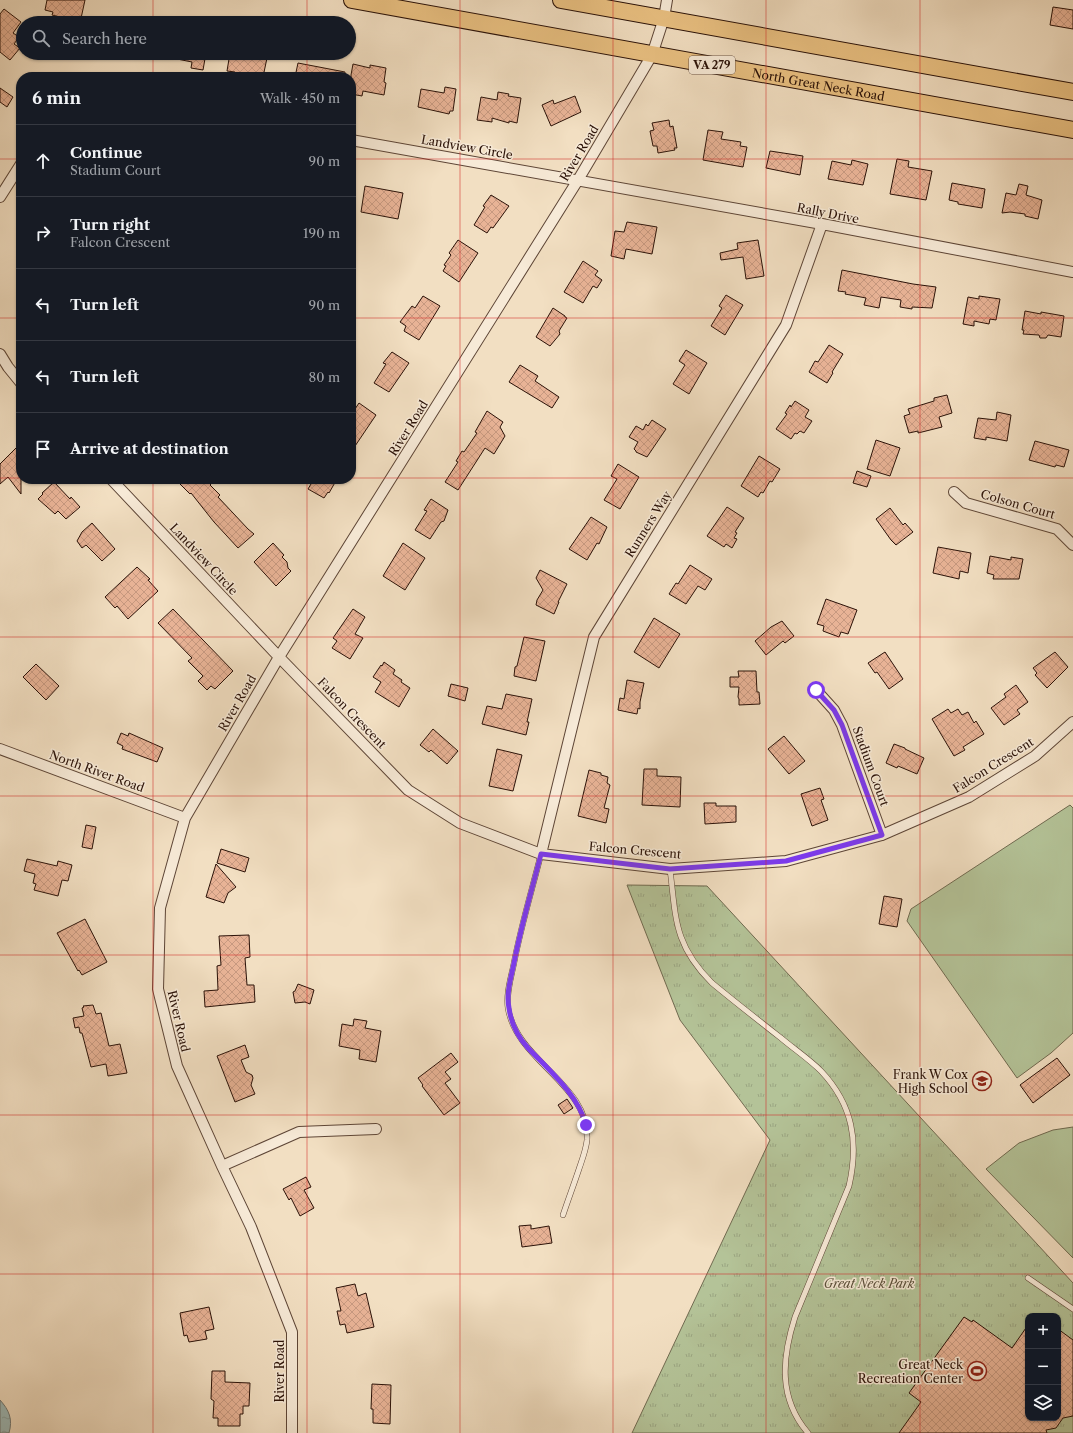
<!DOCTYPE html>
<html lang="en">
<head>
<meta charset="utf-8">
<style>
  :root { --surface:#171b24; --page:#20242c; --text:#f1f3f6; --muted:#9ea1a6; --line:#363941 }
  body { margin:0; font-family:"Libre Caslon Text",serif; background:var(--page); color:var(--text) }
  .controls { position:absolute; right:12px; bottom:12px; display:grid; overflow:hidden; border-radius:8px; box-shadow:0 1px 3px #0004 }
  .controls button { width:36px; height:36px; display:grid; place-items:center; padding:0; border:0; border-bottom:1px solid var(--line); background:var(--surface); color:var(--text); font:20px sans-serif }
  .stop { position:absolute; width:12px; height:12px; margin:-9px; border:3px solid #7c3aed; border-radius:50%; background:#fff }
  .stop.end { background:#7c3aed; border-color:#fff; box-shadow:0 1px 4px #0008 }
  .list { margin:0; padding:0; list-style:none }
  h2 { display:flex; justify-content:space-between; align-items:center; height:52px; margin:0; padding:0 16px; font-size:17px }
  h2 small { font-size:13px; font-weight:400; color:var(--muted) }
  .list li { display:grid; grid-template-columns:26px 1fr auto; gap:12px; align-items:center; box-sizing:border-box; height:72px; padding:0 16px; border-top:1px solid var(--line) }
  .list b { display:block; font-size:15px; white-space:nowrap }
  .list p { margin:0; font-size:13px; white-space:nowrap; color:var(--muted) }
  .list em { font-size:13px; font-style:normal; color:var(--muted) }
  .icon { flex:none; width:22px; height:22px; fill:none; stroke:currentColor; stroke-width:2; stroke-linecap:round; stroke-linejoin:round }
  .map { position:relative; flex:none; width:1073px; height:1433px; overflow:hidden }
  .search { position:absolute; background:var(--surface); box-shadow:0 1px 3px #0004; left:16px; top:16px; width:340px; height:44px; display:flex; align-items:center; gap:10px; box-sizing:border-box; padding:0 14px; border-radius:22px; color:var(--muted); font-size:15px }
  .panel { position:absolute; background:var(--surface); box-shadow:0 1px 3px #0004; left:16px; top:72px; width:340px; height:412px; border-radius:16px }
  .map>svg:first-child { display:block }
  .green { fill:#b4c398; stroke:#706a50 }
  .park { fill:url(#park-tufts); stroke:#706a50; fill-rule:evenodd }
  .water { fill:url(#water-ripples); stroke:#6f7773 }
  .building { fill:url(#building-cross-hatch); stroke:#2b1208 }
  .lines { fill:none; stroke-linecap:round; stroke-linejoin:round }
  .lane-casing { stroke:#5d4536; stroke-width:6 }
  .street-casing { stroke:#5d4536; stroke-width:12 }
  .primary-casing { stroke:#2b1208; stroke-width:18 }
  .lane { stroke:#f7ead7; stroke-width:5 }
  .street { stroke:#f7ead7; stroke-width:10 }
  .primary { stroke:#e9c081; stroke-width:16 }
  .route { stroke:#7c3aed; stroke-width:5 }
  .grid { fill:none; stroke:#d62828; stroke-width:1; stroke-opacity:0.55 }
  .labels { text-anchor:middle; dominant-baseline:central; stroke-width:3; stroke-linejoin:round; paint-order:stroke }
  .shield { fill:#f7ead7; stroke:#685346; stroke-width:1 }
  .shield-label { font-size:11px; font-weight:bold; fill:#2b1208 }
  .street-label { font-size:12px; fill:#2b1208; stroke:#f7ead7 }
  .poi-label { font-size:12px; fill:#2b1208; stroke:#f7ead7; text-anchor:end }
  .park-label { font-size:12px; font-style:italic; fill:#5b503a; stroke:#f7ead7 }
</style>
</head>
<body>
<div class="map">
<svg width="1073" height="1433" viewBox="0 0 1073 1433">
  <defs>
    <pattern id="park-tufts" width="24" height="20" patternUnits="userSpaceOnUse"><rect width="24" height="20" fill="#b4c398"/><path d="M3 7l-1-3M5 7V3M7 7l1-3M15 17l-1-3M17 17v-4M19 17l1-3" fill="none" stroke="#9ba682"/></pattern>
    <pattern id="water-ripples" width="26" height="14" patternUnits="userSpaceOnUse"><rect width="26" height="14" fill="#9dbbba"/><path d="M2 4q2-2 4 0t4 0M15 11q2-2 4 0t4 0" fill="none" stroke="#87a09e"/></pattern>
    <pattern id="building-cross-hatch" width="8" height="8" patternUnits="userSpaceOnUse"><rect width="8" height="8" fill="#e8b396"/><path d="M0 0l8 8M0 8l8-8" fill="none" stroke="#c79980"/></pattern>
  </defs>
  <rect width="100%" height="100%" fill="#f2dfc2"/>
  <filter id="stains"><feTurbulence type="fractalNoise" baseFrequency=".005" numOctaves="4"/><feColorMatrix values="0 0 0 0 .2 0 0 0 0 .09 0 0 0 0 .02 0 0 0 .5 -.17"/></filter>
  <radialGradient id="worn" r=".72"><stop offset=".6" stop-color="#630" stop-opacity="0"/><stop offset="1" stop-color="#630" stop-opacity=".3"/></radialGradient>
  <path class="green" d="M1070,805L1073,808V1033L1051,1053L1017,1078L907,921L911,909Z
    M1073,1127V1258L986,1169L1019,1143L1053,1130Z"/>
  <path class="park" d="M627,885L707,886L1073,1283V1433H632L770,1140L680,1020ZM1028,1316H1058V1418H1028Z"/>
  <path class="water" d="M0,1400C9,1410 13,1419 9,1433H0Z"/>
  <path class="building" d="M47,0H85L80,23H67L68,19L52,15L53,12L45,10Z
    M1053,7L1073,10V29L1050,25Z
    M4,9L21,22L13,33L19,37L14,44L20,48L10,60L0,52V14Z
    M172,53H206L203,70L191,68L192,62L172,58Z
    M230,53H250L258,54V57L267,58L263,77H248L234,74L235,72L227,71Z
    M298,63L345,72V77H295Z
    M353,64L370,68V65L386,68L384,82L386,83L384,95L363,91L362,96L351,94V75Z
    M445,87L456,89L453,111H450L449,114L418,107L421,89L444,93Z
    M0,88L13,97L7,107L0,102Z
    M498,92L509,94L508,96L521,98L517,123L509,121V123L492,118V122L477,120L481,97L497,100Z
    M575,96L581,112L551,126L542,105L553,100L554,104Z
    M669,120L670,127L673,126L677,148H674L675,150L658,153L657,146H653L650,131L654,130L652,123Z
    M708,130L723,132L721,139L741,142L740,146L747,147L743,167L703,160Z
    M770,151L803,156L800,175L766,168Z
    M897,159L909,161L908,167L932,171L926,200L890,194Z
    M852,160L868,164L863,185L828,179L832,161L851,165Z
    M952,183L985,189L982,208L958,204V202L949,200Z
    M1019,184L1028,186L1026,195L1042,200L1038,219L1025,216V214L1010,212L1002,213L1006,193L1016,195Z
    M365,186L403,193L398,219L361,212Z
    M491,195L509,206L493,228L491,227L487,233L474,225L485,207L483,206Z
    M627,222L657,227L652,254L626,249L624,259L611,256L615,231L624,232Z
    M458,240L478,253L459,282L443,271L446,266L444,265L451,255L449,253Z
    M758,240L764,276L746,279L743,257L721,260L720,253L738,249L737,243Z
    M583,261L598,271L595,275L602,280L597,288L593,286L583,303L564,292Z
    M842,270L913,284L936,287L932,308L912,307V309L900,307L901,300L881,297L879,308L864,305L866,298L845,294L846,292L838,291Z
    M726,295L743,305L725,335L711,326L722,308L719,306Z
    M423,296L440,306L419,340L404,331L406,326L400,322L412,306L415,308Z
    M979,296L1000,299L996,320L990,319L989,324L974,321V326L963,324L968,297L979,299Z
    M553,308L565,316V317L567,318L559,331L560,334L550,346L536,337Z
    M1025,311L1041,314V312L1064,316L1061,337L1048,335L1046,338H1040L1039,335L1023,334L1024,330H1022Z
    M829,345L843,354L832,372L833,373L827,383L809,372L815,361L818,362Z
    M686,350L707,363L689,394L673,384L685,365L679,361Z
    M392,352L409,363L389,392L374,383L386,364L383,363Z
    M520,365L538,376L535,381L559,397L552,408L509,382Z
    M947,395L952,413L939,417L942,427L918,433V431L909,433L904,416L910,414L908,409L934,401V398Z
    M795,401L809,410L805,417L812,421L804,433L800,431L797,434L795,433L791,439L776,429L787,414L785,413L790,405L791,407Z
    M359,403L376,415L351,452V407L355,409Z
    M487,411L503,422L500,427L505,436L494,454L485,448L458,490L445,482L458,462L456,461L462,451L464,452L477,433L475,432Z
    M997,412L1011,415L1007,441L986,437V440L974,438L978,418L996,420Z
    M652,420L666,429L647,457L636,452V451L634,449L638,442L629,437L636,426L643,430L646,424L648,426Z
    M876,440L900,448L890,476L867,469Z
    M1035,441L1069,450L1064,467L1056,465L1055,467L1029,460Z
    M21,443V494L8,477L0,484V464Z
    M759,456L780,469L772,482L770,481L763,493L761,492L758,497L741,486Z
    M618,464L639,477L620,509L604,500L617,479L611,476Z
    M857,471L871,476L867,487L853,483Z
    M184,479H216L210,485L220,495L218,497L248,529L254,534L238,548L214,522L191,493L190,494L179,483Z
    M314,479H337L329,493L328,492L324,498L308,489Z
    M54,482L70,499L71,497L80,507L66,519L58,511L55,514L38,499L43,494L42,493Z
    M431,499L448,510L444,521L441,522L430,539L415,530L427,511L424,510Z
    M727,507L744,518L735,532L737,533L734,538L737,539L732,548L726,544L724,547L707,536Z
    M890,508L903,525L905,523L913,532L896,545L891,540L876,519Z
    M591,517L607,527L599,544L597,543L587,560L569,549Z
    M92,523L115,549L102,561L86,545L82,548L77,541L82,532Z
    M273,543L284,555L282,557L287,562L288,568L291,571L276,586L254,562Z
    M403,543L425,558L405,590L383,576Z
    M938,547L971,553L968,573L960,571L959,579L933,573Z
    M990,556L1011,560V557L1023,559L1019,579H993L994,575L987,573Z
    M690,565L712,579L705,590L698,586L686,604L669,594L676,583L678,584Z
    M137,567L150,579L148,580L158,591L128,619L117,606L115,608L105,597Z
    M540,570L567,584L558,602H559L554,614L536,605L537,600L543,590L536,578Z
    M826,599L857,610L848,634L841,632L839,637L823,631L824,626L817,624Z
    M173,609L233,671L215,689L211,686L207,690L198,681L203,676L188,661L192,658L158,623Z
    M353,609L365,617L355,634L363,638L350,659L332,648L337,641L333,638Z
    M654,618L680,634L659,668L634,652Z
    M782,621L794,636L785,643L783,641L766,655L755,641L771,627Z
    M524,637L545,641L536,681L514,676L515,667L517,666Z
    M885,652L903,679L889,689L877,672L875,673L868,663Z
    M1055,652L1068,667L1047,688L1035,675L1037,673L1033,668Z
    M384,662L395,670L393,674L402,680L401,682L410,688L399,707L375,692L381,682L373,677L381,665L382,666Z
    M36,664L59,686L46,700L23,677Z
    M738,671H756L757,692H759L760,704L739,705V699L738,697L739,687H730V677H739Z
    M627,680L644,683L640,702V709L638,708L637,714L618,710L620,698L624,699Z
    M451,684L468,688L465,701L448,696Z
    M1016,685L1028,702L1017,710L1020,714L1004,725L991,708L1006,697L1004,694Z
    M506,694L532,699L527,722H529L526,735L482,724L487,706L502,709Z
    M948,709L951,713L958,709L962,715L968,712L974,723L976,721L984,734L963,747L965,750L954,756L932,719Z
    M433,729L458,751L447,764L431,750L429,752L420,745Z
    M121,733L128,736L129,733L163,748L157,762L122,749L123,746L117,743Z
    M784,736L805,761L789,774L768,749Z
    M894,744L905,748V749L924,758L917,774L898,766L897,768L886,763Z
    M497,749L522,755L513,791L489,786Z
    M644,769H657V776L681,777L680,807L642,805Z
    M589,770L601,773V775L608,777L607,783L610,785L604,808L609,809L606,823L578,816Z
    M820,788L824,799L821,800L828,820L812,826L801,794Z
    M704,803H716V806H736V822L705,824Z
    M86,825L96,827L92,849L82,847Z
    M221,849L249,858L245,872L217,863Z
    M27,859L57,866L58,861L72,865L68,881L62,880L58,896L34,890L36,884L33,883L35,874L24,871Z
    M216,864L236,887L228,893L224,903L206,897Z
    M884,896L902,899L897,927L879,924Z
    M85,919L107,962L82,975L79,970L78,971L57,933Z
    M249,935L250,957L245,958L247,985H254L255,1002L205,1007L204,991L218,990L217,966L221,965L219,936Z
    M298,984L314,990L310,1004L305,1002L295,1003L293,992L295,991Z
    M93,1005L96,1014L101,1013L109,1046L120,1044L127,1073L108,1076L106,1064L91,1067L82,1033H80L79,1027L75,1028L73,1018L84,1016L82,1008L84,1007L83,1006Z
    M354,1019L367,1021L365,1028L381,1031L376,1062L359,1059L360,1050L339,1046L342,1024L353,1026Z
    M245,1045L249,1057L241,1060L246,1072L252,1075L253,1078L251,1085L255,1094L235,1102L217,1056Z
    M451,1053L458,1062L445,1072L451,1079L445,1083L460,1103L444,1115L422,1086L423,1085L418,1078Z
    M1057,1058L1070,1075L1033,1103L1020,1085Z
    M567,1099L573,1108L564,1114L558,1105Z
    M306,1177L311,1187L304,1190L314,1208L300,1216L291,1198L289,1200L283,1189Z
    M531,1225V1229L549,1226L552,1243L522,1247L519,1226Z
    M355,1284L358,1296L366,1293L374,1327L347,1333L345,1324L340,1325L337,1311H341L336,1288Z
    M209,1307L214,1329L205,1331L207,1339L189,1342L187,1335L184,1336L180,1313Z
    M964,1317L972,1322L973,1320L1012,1348L1028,1325V1418H1058V1329L1073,1340V1416L1063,1418L1056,1428L1046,1430L1047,1433H899L921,1402L909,1393Z
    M212,1371H225V1382L250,1383L249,1406H243V1414H240V1426H218V1418H213L214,1401L211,1399Z
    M372,1384L391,1385L390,1424L373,1423V1409H371Z"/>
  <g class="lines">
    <defs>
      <path id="lane" d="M541,854C532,890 521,926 514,963C511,978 506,993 508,1008C517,1062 590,1084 587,1140C586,1150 582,1160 579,1169C574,1184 568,1200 563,1215
        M670,869C676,919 674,945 712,983C735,1002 758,1020 781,1038C794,1049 809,1059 821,1071C853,1105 859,1142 849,1186L795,1317C782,1358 778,1398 808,1433
        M1028,1278L1073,1309"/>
      <path id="street" d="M351,140L822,224L1073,272
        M0,197L21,164
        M0,354L8,367L21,383
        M111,479L279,657L408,790L460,823L541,854L670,869L786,861L882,835L969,797L1035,756L1073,722
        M954,492L966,503L1057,529L1073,545
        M816,690L834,710L842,725L882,835
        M0,749L185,818
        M541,854L594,637L786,325L822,224
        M222,1166L299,1132L376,1129
        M292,1433V1332L251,1227L222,1166L177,1066L158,989L160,908L185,818L279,657L578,180L652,55L664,18L667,0"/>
      <g id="primary">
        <path id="s1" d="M352,0L1073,130"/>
        <path d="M561,0L1073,92"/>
      </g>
    </defs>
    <use href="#lane" class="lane-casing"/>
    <use href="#street" class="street-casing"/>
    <use href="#primary" class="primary-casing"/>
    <use href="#lane" class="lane"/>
    <use href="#street" class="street"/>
    <use href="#primary" class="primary"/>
  </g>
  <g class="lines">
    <path class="route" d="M586,1125C578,1095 550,1071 528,1048C518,1037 511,1023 509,1008C506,993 511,978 514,963C521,926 532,890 541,854L670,869L786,861L882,835L842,725L834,710L816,690"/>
  </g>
  <path class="grid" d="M153,0V23M307,0V23M460,0V1433M613,0V1433M766,0V1433M920,0V1433M153,53V77M307,53V77M0,159H21M351,159H1073M0,318H21M351,318H1073M0,478H21M351,478H1073M153,479V1433M307,479V1433M0,637H1073M0,796H1073M0,955H1073M0,1115H1073M0,1274H1073"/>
  <defs>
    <symbol id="school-ring" viewBox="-11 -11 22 22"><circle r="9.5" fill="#f7ead7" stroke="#8f2418" stroke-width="1.5"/><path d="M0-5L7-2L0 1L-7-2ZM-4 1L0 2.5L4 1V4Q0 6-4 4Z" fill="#8f2418"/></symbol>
    <symbol id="stadium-ring" viewBox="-11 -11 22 22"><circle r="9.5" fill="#f7ead7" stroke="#8f2418" stroke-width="1.5"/><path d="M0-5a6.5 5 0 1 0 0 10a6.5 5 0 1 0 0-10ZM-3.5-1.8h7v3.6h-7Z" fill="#8f2418"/></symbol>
  </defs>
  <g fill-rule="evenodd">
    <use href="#school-ring" x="971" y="1070" width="22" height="22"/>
    <use href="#stadium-ring" x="966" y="1360" width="22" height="22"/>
  </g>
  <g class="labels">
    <rect class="shield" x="689" y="56" width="46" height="18" rx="3"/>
    <g class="shield-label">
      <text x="712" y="65">VA 279</text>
    </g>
    <g class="street-label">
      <text stroke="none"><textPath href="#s1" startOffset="474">North Great Neck Road</textPath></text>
      <text transform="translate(467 147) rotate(10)">Landview Circle</text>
      <text transform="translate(579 153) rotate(-59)">River Road</text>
      <text transform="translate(828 213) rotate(11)">Rally Drive</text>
      <text transform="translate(408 428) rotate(-58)">River Road</text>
      <text transform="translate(1018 504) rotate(16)">Colson Court</text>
      <text transform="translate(648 524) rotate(-58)">Runners Way</text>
      <text transform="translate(204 559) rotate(47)">Landview Circle</text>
      <text transform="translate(237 703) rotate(-60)">River Road</text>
      <text transform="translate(352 713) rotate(46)">Falcon Crescent</text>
      <text transform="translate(993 765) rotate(-32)">Falcon Crescent</text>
      <text transform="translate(871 766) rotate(70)">Stadium Court</text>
      <text transform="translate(97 771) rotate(20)">North River Road</text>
      <text transform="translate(635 850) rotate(5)">Falcon Crescent</text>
      <text transform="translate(179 1021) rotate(77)">River Road</text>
      <text transform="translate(279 1371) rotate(-90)">River Road</text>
    </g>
    <g class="poi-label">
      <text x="968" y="1074">Frank W Cox<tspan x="968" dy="14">High School</tspan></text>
      <text x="963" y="1364">Great Neck<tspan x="963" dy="14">Recreation Center</tspan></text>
    </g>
    <g class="park-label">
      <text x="869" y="1283">Great Neck Park</text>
    </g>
  </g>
  <rect width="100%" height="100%" filter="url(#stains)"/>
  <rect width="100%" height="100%" fill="url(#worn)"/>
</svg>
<div class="controls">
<button>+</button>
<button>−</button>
<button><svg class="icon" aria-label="layers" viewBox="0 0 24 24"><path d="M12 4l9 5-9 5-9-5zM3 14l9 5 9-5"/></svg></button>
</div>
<div class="stop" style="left:816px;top:690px"></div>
<div class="stop end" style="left:586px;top:1125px"></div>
<div class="search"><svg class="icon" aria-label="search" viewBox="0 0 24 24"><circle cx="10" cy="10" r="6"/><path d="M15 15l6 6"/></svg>Search here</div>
<section class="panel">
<h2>6 min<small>Walk · 450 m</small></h2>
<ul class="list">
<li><svg class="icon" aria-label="ahead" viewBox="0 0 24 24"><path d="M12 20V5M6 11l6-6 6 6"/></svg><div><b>Continue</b><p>Stadium Court</p></div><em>90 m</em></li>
<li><svg class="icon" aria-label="right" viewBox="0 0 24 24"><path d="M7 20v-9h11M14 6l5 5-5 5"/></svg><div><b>Turn right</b><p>Falcon Crescent</p></div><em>190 m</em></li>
<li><svg class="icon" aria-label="left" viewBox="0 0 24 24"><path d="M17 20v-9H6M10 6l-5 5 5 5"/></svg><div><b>Turn left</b></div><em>90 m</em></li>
<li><svg class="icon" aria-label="left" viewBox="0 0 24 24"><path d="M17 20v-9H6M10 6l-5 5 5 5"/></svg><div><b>Turn left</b></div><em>80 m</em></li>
<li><svg class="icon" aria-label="arrive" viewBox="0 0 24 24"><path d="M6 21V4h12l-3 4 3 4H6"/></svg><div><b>Arrive at destination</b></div></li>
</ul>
</section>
</div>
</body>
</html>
